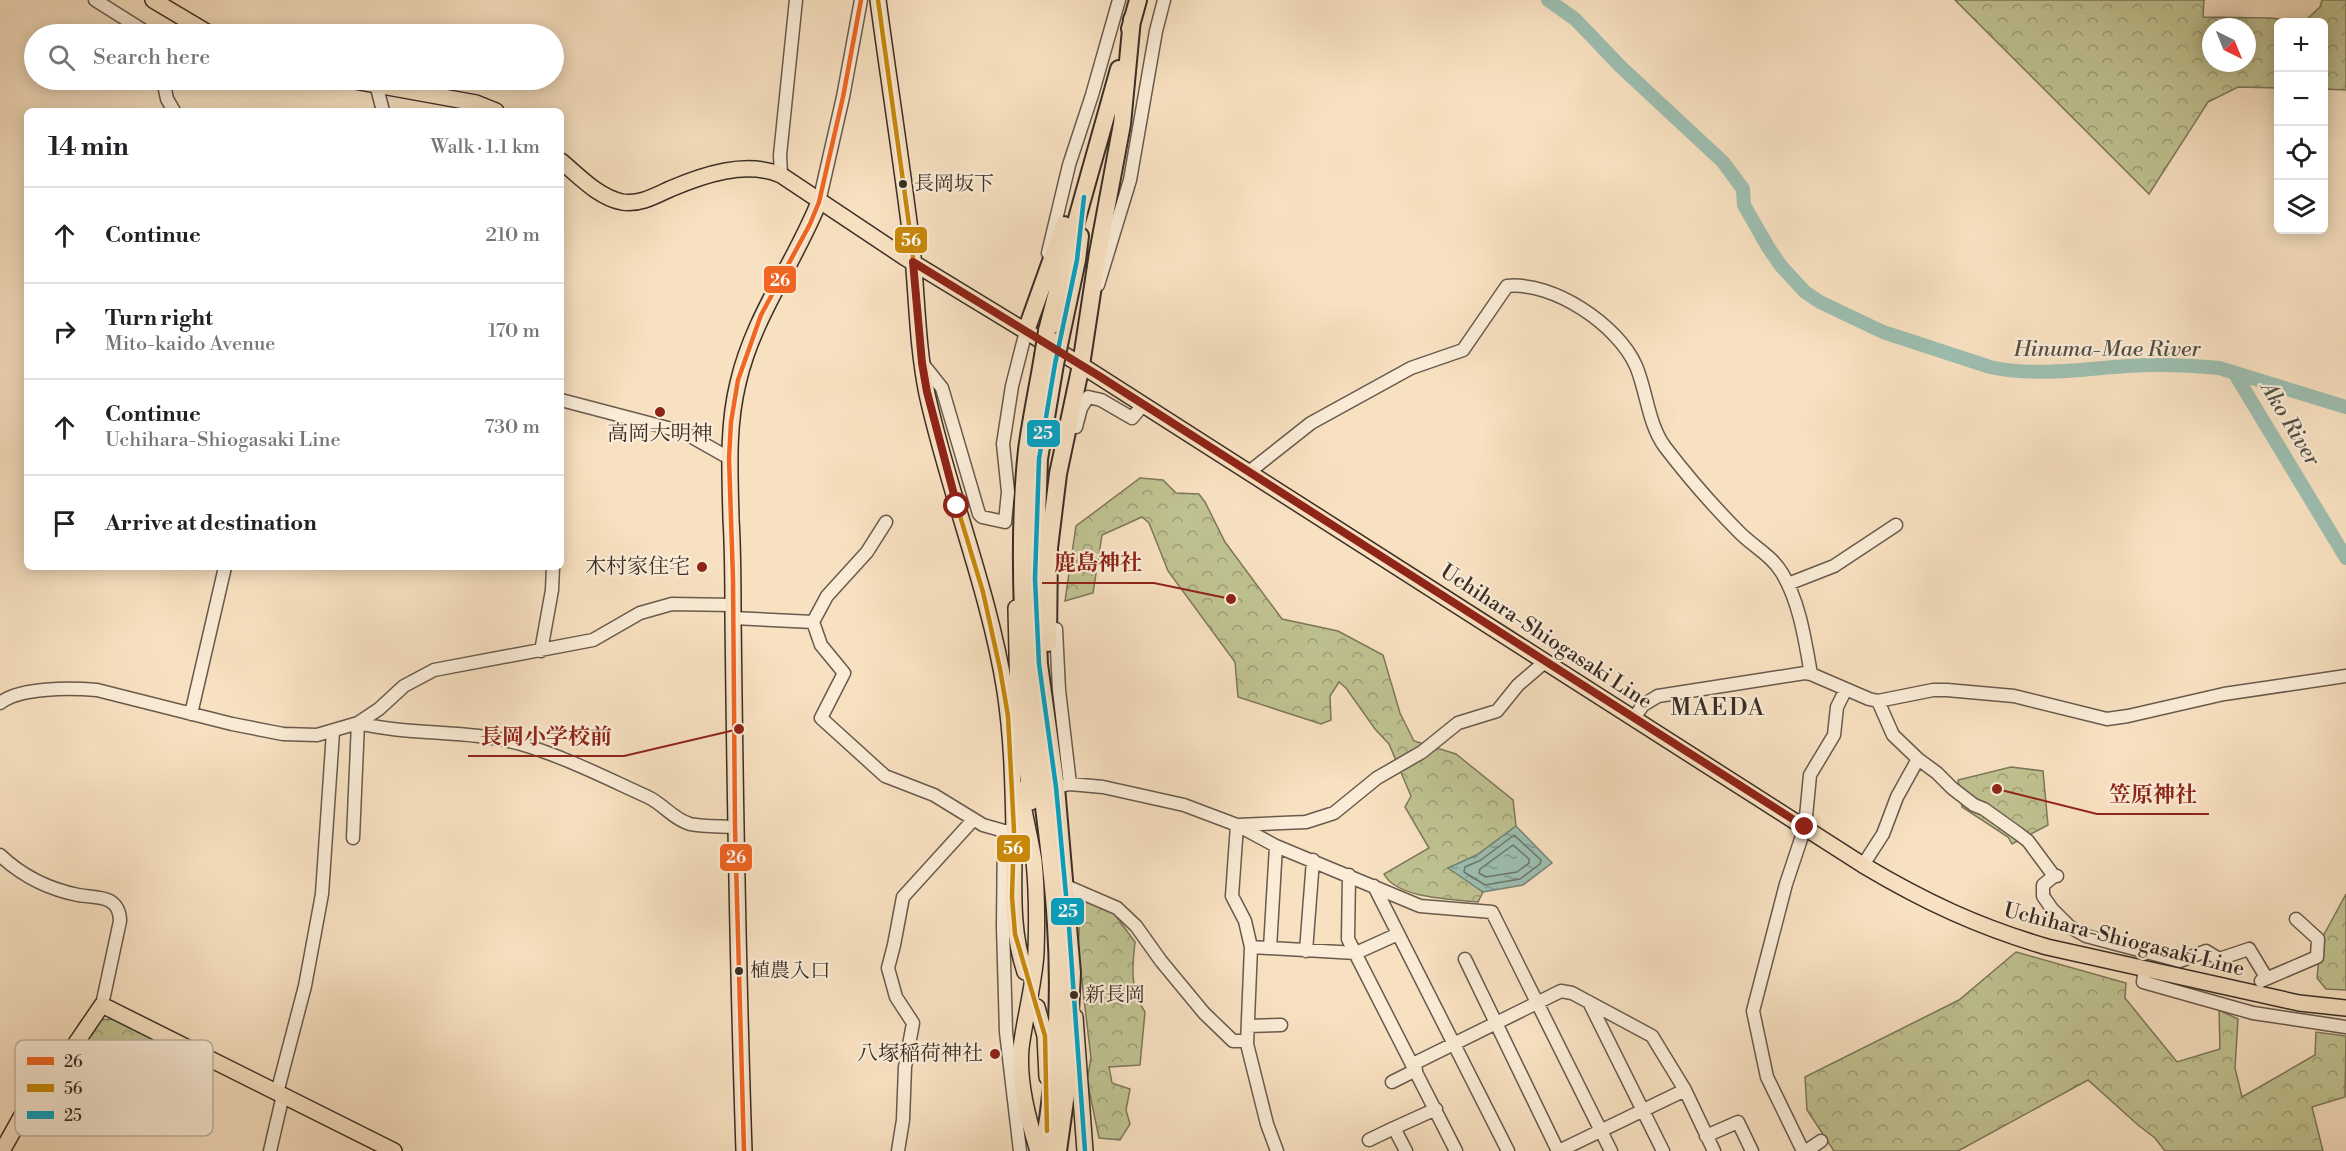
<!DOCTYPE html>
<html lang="en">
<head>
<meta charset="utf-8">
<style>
  :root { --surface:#fff; --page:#f2f2f2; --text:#202124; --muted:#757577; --line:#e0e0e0 }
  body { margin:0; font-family:"Libre Bodoni","Noto Serif JP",serif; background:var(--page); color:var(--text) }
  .controls { position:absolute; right:18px; top:18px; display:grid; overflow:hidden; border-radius:9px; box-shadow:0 3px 15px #0003 }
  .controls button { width:54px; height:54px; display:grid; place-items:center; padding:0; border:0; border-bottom:2px solid var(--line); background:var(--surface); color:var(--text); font:30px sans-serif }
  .compass { position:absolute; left:2202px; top:18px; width:54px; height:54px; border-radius:50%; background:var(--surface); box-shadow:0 3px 15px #0003; rotate:137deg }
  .stop { position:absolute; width:18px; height:18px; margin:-14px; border:4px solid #8f2418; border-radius:50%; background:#fff }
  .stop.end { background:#8f2418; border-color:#fff; box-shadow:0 2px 6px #0008 }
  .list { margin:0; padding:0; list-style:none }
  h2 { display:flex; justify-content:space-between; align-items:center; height:78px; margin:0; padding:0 24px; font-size:26px }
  h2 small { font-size:20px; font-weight:400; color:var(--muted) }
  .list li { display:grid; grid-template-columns:39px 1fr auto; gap:18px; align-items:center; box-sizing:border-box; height:96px; padding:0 24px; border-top:2px solid var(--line) }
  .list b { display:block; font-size:22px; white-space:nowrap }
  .list p { margin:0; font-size:20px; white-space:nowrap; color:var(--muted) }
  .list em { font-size:20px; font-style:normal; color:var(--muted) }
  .icon { flex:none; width:33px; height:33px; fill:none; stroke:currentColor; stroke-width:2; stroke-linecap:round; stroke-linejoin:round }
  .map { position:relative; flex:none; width:2346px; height:1151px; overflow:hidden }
  .search { position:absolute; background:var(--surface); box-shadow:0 3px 15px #0003; left:24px; top:24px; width:540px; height:66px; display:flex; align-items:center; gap:15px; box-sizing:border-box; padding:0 21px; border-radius:33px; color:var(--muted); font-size:22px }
  .panel { position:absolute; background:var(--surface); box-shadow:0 3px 15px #0003; left:24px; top:108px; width:540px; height:462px; border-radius:9px }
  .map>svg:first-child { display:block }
  .forest { fill:url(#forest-crowns); stroke:#7c785c; stroke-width:1.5; fill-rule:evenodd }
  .water { fill:url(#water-ripples); stroke:#758479; stroke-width:1.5 }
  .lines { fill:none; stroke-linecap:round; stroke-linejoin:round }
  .shore { stroke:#6b766b; stroke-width:1.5 }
  .river { stroke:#9dbeb0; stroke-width:14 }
  .minor-casing { stroke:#695a4d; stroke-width:15 }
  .major-casing { stroke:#392d26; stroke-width:18 }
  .highway-casing { stroke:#392d26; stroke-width:20 }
  .minor { stroke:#faecd7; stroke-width:12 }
  .major { stroke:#f8e1c1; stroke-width:15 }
  .highway { stroke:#f8e1c1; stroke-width:16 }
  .highway-bridge-casing { stroke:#392d26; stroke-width:20; stroke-linecap:butt }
  .highway-bridge { stroke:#f8e1c1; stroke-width:16 }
  .bus-1-casing { stroke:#faecd7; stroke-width:9 }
  .bus-2-casing { stroke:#faecd7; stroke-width:9 }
  .bus-3-casing { stroke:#faecd7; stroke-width:9 }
  .bus-1 { stroke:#f26522; stroke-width:4.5 }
  .bus-2 { stroke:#c8880a; stroke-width:4.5 }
  .bus-3 { stroke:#03a3c6; stroke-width:4.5 }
  .route { stroke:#8f2418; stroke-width:8 }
  .bus-dot { fill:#392d26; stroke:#faecd7; stroke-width:2 }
  .poi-dot { fill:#8f2418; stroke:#faecd7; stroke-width:2 }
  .labels { text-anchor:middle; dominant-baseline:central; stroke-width:4.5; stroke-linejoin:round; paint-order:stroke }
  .bus-label { font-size:20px; fill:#392d26; stroke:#faecd7; text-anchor:start }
  .poi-label { font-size:21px; fill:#392d26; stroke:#faecd7; text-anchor:end }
  .street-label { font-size:21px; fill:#392d26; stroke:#faecd7 }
  .water-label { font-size:22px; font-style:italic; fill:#525148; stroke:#faecd7 }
  .quarter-label { font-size:24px; letter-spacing:1.5px; fill:#392d26; stroke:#faecd7 }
  .key { fill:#faecd7; stroke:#c0b3a2; stroke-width:1.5 }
  .key-label { font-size:16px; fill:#392d26 }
  .leader { fill:none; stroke:#8f2418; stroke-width:2 }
  .callout-dot { fill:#8f2418; stroke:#faecd7; stroke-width:2 }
  .callout-label { font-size:22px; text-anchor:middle; font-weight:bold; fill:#8f2418; stroke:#faecd7; stroke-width:4.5; stroke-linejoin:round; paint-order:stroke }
  .line-badge { stroke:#faecd7; stroke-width:2 }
  .badge-label { font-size:16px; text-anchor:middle; font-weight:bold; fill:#fff }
</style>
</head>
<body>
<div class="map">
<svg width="2346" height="1151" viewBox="0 0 2346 1151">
  <defs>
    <pattern id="forest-crowns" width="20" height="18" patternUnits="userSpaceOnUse" patternTransform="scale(1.5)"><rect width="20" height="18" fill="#c0c291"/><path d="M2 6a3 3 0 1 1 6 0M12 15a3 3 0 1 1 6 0" fill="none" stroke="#9d9e76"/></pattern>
    <pattern id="water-ripples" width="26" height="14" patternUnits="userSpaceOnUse" patternTransform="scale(1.5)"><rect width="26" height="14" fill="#9dbeb0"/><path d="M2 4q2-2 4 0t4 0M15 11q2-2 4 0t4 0" fill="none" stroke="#819b8f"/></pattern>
  </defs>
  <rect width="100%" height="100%" fill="#f8e1c1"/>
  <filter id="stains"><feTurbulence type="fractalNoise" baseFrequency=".00333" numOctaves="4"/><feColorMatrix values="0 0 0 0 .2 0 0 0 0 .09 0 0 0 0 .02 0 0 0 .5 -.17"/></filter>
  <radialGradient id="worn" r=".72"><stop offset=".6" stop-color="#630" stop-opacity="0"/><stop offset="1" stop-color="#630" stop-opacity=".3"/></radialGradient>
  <path class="forest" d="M1955,0H2204L2203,17L2271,18L2304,22L2320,7L2322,0H2346V90L2324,89V22H2278V88L2238,87L2208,102L2149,194ZM2211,27H2247V63H2211Z
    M1140,478L1163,480L1176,493L1199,494L1205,502L1225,542L1282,619L1338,631L1383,655L1400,713L1414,741L1456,754L1513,800L1516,826L1477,855L1449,868L1483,892L1478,902C1453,899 1397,899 1384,874L1429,848L1405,807L1411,796L1389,744L1375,729L1346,688L1339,682L1330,696L1331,720L1321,724L1238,697L1235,662L1168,571L1149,523L1142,517L1102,535L1093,593L1065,601L1076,526Z
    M2011,767L2043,771L2048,825L2012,844L2008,837L1962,807L1958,780Z
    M2346,894V990L2326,989L2317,978L2321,940Z
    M1090,901L1113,912L1135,942C1132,968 1130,990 1145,1012L1140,1065L1109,1067L1112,1083L1130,1089L1126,1110L1130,1124L1120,1140L1099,1138L1087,1080L1091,1058L1078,948L1081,905Z
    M2016,952L2126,983L2125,998L2177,1062L2220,1049L2219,1010L2238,1019L2235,1068L2242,1097L2315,1055L2316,1032L2346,1036L2345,1097L2312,1107L2323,1151H2165L2155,1138L2138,1125L2088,1080L1958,1151H1834L1807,1110L1805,1077L1959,1000Z
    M114,1019L181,1048L177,1107L70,1056L81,1021Z"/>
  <path class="water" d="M1516,826L1552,863L1523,885L1483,892L1448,868L1477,855Z"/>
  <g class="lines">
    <path class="shore" d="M1514,835L1541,860L1540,864L1520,879L1485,885L1464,872L1465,867L1481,860Z
      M1513,845L1529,859V863L1517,872L1486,877L1479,873L1480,869Z"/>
    <path class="river" d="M1548,0L1575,19L1621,67L1723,162L1743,189L1744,205L1768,247L1781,266L1805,292L1820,302L1883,332L1990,367C2035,377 2081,369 2127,366C2157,364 2188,365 2219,368L2346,407
      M2235,374L2346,558"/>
    <defs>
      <path id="minor" d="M95,0L149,34
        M163,80L167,99L174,111
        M376,84L383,111
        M781,175L780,155L796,0
        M819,202L843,97L861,0
        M1048,253L1069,165L1092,95L1119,0
        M1098,285L1130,180L1156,31L1164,0
        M922,363L942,388L979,514L982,517L1005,522L1008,492L1003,444L1012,386L1026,331
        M561,400L683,432L729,458
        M1076,427L1081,408L1088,397L1101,400L1132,418L1143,405
        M1249,472L1311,423L1411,368L1463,350L1507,286C1553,281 1618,325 1636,366C1647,392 1648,424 1665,447C1688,477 1713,506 1740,533C1754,547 1772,556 1782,573C1800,603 1805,641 1811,674
        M1788,584L1834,566L1896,525
        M733,618L813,622L821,645L844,673L821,718L885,776L934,795L983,825L1004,831H1014
        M813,622L827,596L867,552L886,522
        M1056,629L1059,690L1070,784
        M541,651L552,590L553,567
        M1878,701L1893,735L1918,759L1937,773L1952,788L1974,805L1984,809L2019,834L2028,841L2054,876H2057
        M0,703C20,687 71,688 97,690L232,724L283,734L317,735L358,723L379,709L404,686L434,670L593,640L640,613L672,604L733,605
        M191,714L225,567
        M1634,718L1643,705L1658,696L1805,673L1811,674L1869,699L1878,701L1933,690H1947L2014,696L2107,719L2128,716L2224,694L2346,676
        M1056,787L1070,784L1103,787L1184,805L1237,825L1276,846L1420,906L1492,912L1611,1151
        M1237,825L1232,896L1245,921L1251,947L1247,1044L1267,1124L1277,1151
        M1238,825L1306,822L1334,813L1377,778L1422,752L1458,723L1497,711L1518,685L1546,661
        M1004,831L1003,927L1006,1032L1020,1151
        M353,838L358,723C411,736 468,729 521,744C565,757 606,778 648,797C663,804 673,819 690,824C704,827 721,826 735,827
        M0,855C21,875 49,889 78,895C88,897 101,896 110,901C118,906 120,913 120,921L102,1005
        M1863,865L1883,834L1897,797L1918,759
        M1349,875L1348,939L1456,1151
        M2054,876L2043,885V896L2052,909L2070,927L2086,936L2180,961L2206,951L2219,959L2249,949L2266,977
        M1066,886L1117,908L1136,926L1161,961L1204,1013L1233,1041H1247
        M1374,886L1508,1151
        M1251,947L1356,953L1398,934
        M1270,948L1276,846
        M1306,951L1313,860
        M1465,959L1558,1151
        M2145,969L2143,982L2253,1013L2346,1027
        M2261,981L2317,957L2318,939L2296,919
        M1589,1002L1663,1151
        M1248,1026L1281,1025
        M1413,1064L1561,991L1572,993L1652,1036L1685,1090L1714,1151
        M1392,1082L1416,1070
        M277,1093L305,986L322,894L333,732
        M1706,1136L1738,1122L1752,1151
        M1369,1140L1394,1128
        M270,1151L283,1095
        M898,1151L903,1120L905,1067L913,1023L896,997L888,968L894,945L903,897L973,820
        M1406,1151L1394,1128L1436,1109
        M1559,1151L1685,1090
        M1803,1151L1767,1077L1753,1011L1786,884L1805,827L1810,775L1834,735L1837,707L1846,689
        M1806,1151L1821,1141"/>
      <path id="major" d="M153,0L210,34
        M878,0C889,82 902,164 912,246C917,295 917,345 927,394C949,494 989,590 1005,691C1012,737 1013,783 1014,830C1015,878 1009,925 1025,972
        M349,80L476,103L496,111
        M561,161C579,176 598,197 622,202C639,205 655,196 670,189C703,175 746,160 781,175L904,257L1081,365L1863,865C1925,902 1979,927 2047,947L2299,1003L2346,1008
        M1016,608L1018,699L1031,802
        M1020,789C1024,813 1030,837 1034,861C1037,891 1037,923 1036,953C1034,985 1025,1016 1021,1048C1018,1082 1028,1119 1038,1151
        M1037,1007L1045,1036L1047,1077
        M1075,1017L1085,1151
        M2,1151L35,1092L72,1049L102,1005L394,1151
        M744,1151C738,973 735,794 733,616C733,584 733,551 731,519C730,473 727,428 738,383C753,317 794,264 819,202"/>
      <path id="highway" d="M1130,29L1138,0
        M1026,331L1064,225
        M1047,331C1069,243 1095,156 1119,69
        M1060,340L1077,260L1080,236
        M1043,356C1038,387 1031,419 1027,450C1021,504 1021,559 1023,613C1028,718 1050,821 1056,925C1061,1001 1056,1076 1043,1151
        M1055,364L1039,459L1035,579L1039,664L1056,787L1072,973L1066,1093L1058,1151
        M1048,643L1049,548L1058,474L1081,365L1098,253L1122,124L1132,19"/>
    </defs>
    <use href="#minor" class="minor-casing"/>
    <use href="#major" class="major-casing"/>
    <use href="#highway" class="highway-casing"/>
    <use href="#minor" class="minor"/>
    <use href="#major" class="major"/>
    <use href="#highway" class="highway"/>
    <defs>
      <path id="highway-bridge" d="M1043,356L1047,331
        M1055,364L1060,340"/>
    </defs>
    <use href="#highway-bridge" class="highway-bridge-casing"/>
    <use href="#highway-bridge" class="highway-bridge"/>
    <defs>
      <path id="bus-1" d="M744,1151L735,827L733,579L729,458L731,422L738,380L761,315L810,224L819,202L843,97L861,0"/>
      <path id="bus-2" d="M878,0L912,246L922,363L927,392L957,506L983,592L1000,669L1008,716L1014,831L1012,897L1015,934L1045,1036L1047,1131"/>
      <path id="bus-3" d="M1084,197L1077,260L1055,364L1039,459L1035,579L1039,664L1056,787L1069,927L1085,1151"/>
    </defs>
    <use href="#bus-1" class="bus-1-casing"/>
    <use href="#bus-2" class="bus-2-casing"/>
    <use href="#bus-3" class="bus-3-casing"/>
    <use href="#bus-1" class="bus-1"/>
    <use href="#bus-2" class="bus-2"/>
    <use href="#bus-3" class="bus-3"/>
  </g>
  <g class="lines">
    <path class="route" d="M957,506L927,392L922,363L913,262L1099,376L1805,827"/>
  </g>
  <g class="bus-dot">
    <circle cx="903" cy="184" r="5"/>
    <circle cx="739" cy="971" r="5"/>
    <circle cx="1074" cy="995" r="5"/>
  </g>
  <g class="poi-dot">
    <circle cx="660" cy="412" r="6"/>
    <circle cx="702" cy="567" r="6"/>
    <circle cx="995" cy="1054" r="6"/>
  </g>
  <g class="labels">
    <g class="bus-label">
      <text x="914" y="184">長岡坂下</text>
      <text x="750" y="971">植農入口</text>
      <text x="1085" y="995">新長岡</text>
    </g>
    <g class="poi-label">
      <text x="660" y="434" text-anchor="middle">高岡大明神</text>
      <text x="690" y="567">木村家住宅</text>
      <text x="983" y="1054">八塚稲荷神社</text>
    </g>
    <g class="street-label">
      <text transform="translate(1546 637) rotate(33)">Uchihara-Shiogasaki Line</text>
      <text transform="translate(2124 940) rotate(14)">Uchihara-Shiogasaki Line</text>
    </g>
    <g class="water-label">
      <text x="2107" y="349">Hinuma-Mae River</text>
      <text transform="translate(2290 424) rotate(59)">Ako River</text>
    </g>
    <g class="quarter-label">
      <text x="1718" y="708">MAEDA</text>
    </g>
  </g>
  <rect x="15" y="1040" width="198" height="96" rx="9" class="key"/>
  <rect x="27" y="1057" width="27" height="8" fill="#f26522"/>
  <rect x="27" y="1084" width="27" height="8" fill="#c8880a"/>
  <rect x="27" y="1111" width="27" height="8" fill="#03a3c6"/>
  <g class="key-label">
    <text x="64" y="1067">26</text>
    <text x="64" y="1094">56</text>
    <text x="64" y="1121">25</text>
  </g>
  <path class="leader" d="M1231 599L1154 583H1042M739 729L624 756H468M1997 789L2097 814H2209"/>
  <g class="callout-dot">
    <circle cx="1231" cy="599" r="6"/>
    <circle cx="739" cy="729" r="6"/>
    <circle cx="1997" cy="789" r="6"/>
  </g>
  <g class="callout-label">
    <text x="1098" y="570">鹿島神社</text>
    <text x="546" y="744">長岡小学校前</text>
    <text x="2153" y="802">笠原神社</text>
  </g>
  <g class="line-badge">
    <rect x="894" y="226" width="34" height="28" rx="6" fill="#c8880a"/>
    <rect x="763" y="265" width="34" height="29" rx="6" fill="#f26522"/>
    <rect x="1026" y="419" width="35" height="29" rx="6" fill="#03a3c6"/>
    <rect x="996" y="834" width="35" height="29" rx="6" fill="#c8880a"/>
    <rect x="719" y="843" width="34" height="29" rx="6" fill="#f26522"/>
    <rect x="1050" y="897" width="35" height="29" rx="6" fill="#03a3c6"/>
  </g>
  <g class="badge-label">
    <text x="911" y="246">56</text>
    <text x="780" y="286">26</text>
    <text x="1043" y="439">25</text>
    <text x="1013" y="854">56</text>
    <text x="736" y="863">26</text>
    <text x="1068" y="917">25</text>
  </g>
  <rect width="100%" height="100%" filter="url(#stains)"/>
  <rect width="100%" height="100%" fill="url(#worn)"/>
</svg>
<div class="controls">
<button>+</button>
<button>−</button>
<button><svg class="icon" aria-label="locate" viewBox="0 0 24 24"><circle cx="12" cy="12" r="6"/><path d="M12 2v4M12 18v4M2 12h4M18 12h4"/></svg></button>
<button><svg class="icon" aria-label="layers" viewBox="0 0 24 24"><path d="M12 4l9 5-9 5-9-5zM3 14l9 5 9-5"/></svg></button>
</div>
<svg class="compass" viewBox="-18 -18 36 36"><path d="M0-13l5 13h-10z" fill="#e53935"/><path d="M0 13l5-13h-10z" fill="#757577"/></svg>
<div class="stop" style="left:957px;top:506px"></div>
<div class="stop end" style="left:1805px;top:827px"></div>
<div class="search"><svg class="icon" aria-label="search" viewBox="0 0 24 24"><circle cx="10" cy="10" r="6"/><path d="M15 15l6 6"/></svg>Search here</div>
<section class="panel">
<h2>14 min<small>Walk · 1.1 km</small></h2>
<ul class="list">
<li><svg class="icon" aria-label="ahead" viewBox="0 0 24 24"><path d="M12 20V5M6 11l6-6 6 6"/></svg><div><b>Continue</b></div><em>210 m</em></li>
<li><svg class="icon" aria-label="right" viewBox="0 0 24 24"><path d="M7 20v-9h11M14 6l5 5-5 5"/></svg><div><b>Turn right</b><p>Mito-kaido Avenue</p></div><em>170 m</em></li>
<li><svg class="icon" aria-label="ahead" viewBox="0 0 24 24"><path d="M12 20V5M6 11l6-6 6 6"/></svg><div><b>Continue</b><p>Uchihara-Shiogasaki Line</p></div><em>730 m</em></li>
<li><svg class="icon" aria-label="arrive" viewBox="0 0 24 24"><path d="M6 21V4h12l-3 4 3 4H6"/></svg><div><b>Arrive at destination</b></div></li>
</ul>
</section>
</div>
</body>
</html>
